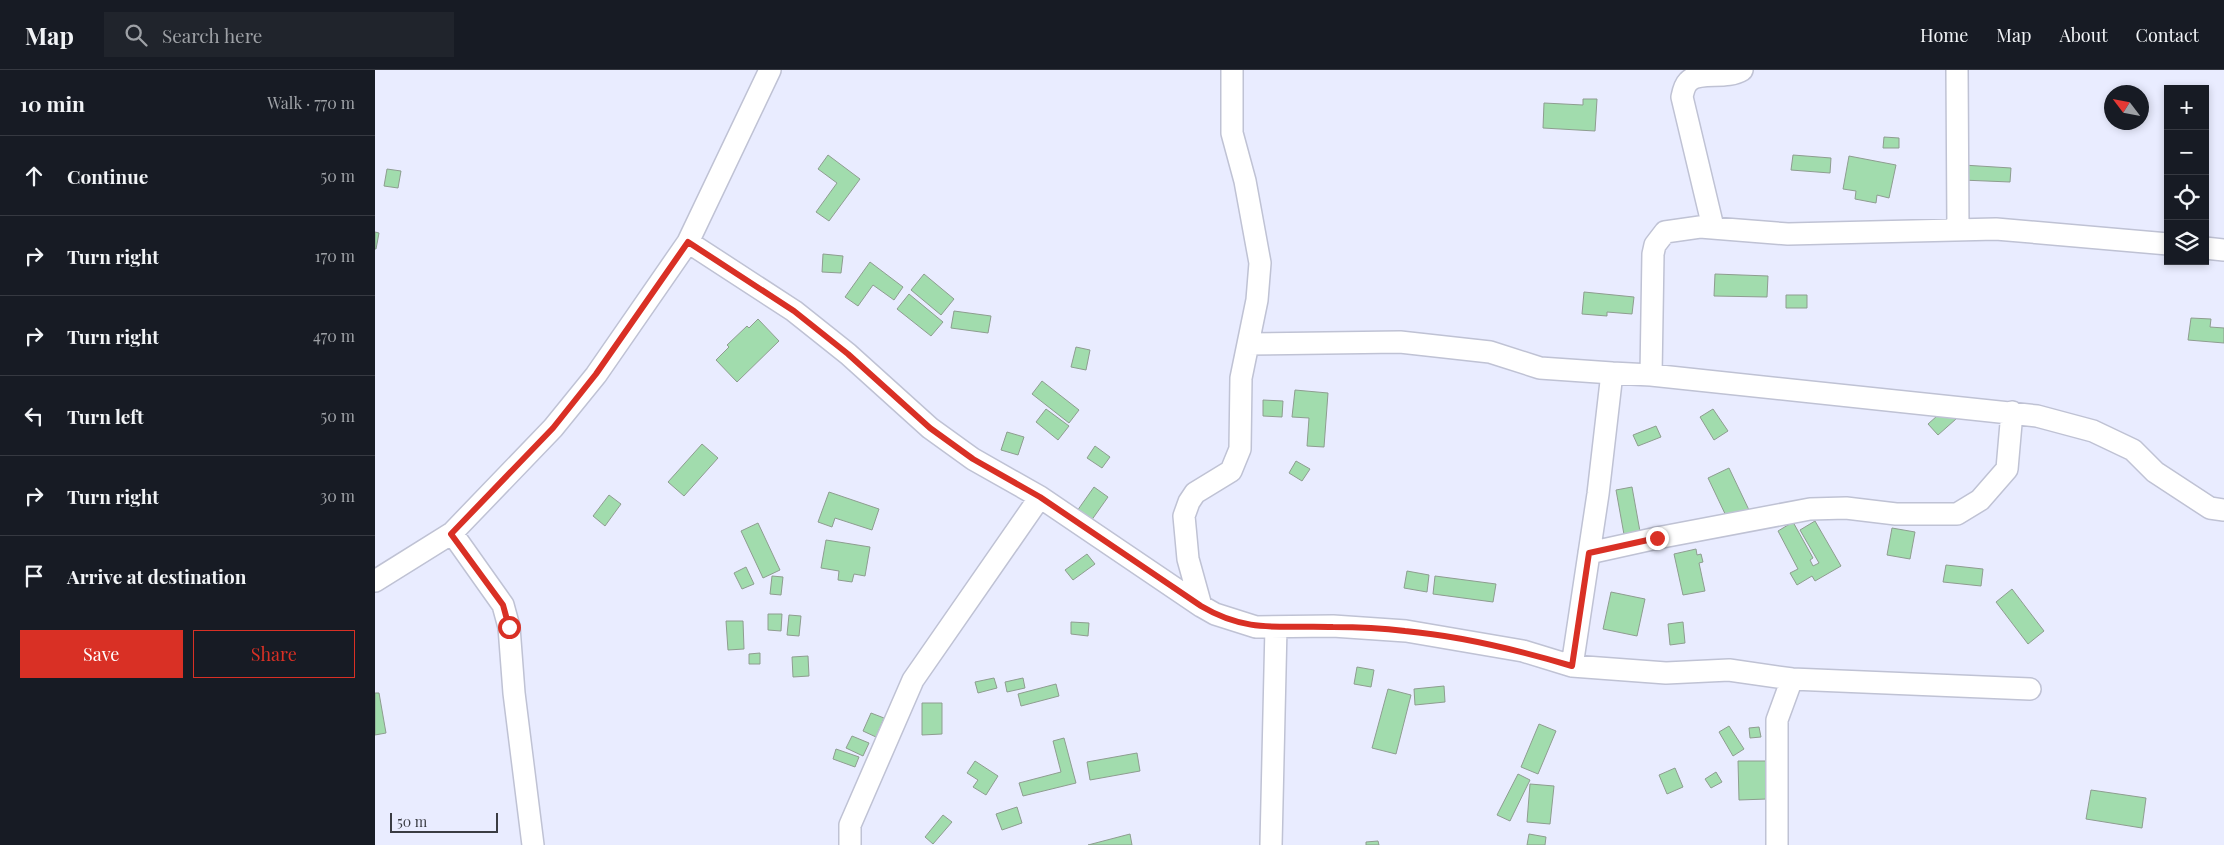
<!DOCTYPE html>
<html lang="en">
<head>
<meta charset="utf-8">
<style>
  :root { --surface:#171b24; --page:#20242c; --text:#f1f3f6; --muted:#9ea1a6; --line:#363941; --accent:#d93025 }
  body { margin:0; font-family:"Playfair Display",serif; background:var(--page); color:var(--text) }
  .controls { position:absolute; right:15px; top:15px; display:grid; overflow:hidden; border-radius:0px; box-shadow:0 2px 8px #0003 }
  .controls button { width:45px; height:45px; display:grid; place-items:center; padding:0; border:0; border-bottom:1px solid var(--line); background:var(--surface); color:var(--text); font:25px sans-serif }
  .compass { position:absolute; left:1729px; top:15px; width:45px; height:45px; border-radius:50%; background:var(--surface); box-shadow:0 2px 8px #0003; rotate:302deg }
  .scale { position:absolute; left:15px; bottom:12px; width:108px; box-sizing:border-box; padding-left:5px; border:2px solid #3a3c43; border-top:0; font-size:14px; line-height:18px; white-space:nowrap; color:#3a3c43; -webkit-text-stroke:4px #e9ecff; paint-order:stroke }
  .stop { position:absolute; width:15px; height:15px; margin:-11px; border:4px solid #d93025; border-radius:50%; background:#fff }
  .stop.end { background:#d93025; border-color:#fff; box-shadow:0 1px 5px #0008 }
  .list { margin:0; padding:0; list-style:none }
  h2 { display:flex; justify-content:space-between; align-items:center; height:65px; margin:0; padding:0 20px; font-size:21px }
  h2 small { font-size:16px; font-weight:400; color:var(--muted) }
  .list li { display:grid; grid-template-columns:32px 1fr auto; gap:15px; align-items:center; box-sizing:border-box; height:80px; padding:0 20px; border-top:1px solid var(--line) }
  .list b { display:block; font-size:19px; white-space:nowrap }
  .list em { font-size:16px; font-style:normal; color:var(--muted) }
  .actions { display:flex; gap:10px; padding:15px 20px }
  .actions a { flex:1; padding:11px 0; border:1px solid var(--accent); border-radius:0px; text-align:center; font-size:18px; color:var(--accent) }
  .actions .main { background:var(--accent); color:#fff }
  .icon { flex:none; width:28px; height:28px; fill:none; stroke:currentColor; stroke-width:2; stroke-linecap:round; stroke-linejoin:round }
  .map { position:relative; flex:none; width:1849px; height:775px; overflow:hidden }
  header { display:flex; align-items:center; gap:30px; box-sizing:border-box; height:70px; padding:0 25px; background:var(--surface); border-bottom:1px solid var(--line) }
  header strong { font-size:24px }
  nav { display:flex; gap:28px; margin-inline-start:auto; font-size:18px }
  .search { width:350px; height:45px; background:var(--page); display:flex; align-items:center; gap:12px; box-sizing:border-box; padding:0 18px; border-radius:0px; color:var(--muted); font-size:19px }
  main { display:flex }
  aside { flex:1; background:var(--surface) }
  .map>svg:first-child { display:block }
  .building { fill:#a1dcad; stroke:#8e9d90 }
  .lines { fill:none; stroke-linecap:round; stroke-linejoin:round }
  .minor-casing { stroke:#bfc2d4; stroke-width:24 }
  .minor { stroke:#fff; stroke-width:21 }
  .route { stroke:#d93025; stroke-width:6 }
</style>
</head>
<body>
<header>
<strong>Map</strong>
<div class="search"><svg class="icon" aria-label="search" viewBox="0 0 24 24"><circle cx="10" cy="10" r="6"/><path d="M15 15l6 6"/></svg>Search here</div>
<nav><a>Home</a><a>Map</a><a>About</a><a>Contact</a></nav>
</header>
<main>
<aside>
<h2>10 min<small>Walk · 770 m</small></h2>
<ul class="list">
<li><svg class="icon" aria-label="ahead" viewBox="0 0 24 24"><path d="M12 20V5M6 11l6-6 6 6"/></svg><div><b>Continue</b></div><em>50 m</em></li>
<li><svg class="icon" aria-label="right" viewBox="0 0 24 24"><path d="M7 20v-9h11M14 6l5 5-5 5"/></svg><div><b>Turn right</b></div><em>170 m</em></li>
<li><svg class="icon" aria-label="right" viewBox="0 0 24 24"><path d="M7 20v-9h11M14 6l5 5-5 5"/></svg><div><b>Turn right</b></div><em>470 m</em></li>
<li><svg class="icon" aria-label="left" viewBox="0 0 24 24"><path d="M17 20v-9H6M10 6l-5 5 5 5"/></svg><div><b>Turn left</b></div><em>50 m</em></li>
<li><svg class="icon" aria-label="right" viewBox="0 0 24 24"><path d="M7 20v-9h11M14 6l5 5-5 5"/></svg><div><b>Turn right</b></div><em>30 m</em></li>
<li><svg class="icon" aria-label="arrive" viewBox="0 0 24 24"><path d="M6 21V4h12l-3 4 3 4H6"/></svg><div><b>Arrive at destination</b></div></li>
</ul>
<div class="actions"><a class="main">Save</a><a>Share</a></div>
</aside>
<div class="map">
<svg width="1849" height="775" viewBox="0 0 1849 775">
  <rect width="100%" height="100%" fill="#e9ecff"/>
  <path class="building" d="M1208,29H1222L1220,61L1168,58L1169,33L1208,35Z
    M1509,67L1524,68V78H1508Z
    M453,85L485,109L454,151L441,142L462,113L443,99Z
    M1418,85L1456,88L1455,103L1416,100Z
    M1474,86L1521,95L1514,128L1502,125L1501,133L1480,129L1481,121L1468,119Z
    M1588,95L1636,98L1635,112L1587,110Z
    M12,99L26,101L23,118L9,116Z
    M0,162L4,163L1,179H0Z
    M448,184L468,186L466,203L447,202Z
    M495,192L528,217L519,230L498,215L483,236L470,227Z
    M549,204L579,229L566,245L536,220Z
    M1340,204L1393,206L1392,227L1339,226Z
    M1209,222L1259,227L1257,244L1232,242V246L1207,244Z
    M534,224L568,252L556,266L522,239Z
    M1411,225H1432V238H1411Z
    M579,241L616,246L613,263L576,258Z
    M1816,248L1836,249L1835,257L1849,258V273L1813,270Z
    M383,249L404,271L362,312L341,290L354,277L352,275L372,256L374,258Z
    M701,277L715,280L711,300L696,297Z
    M667,311L704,340L694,353L657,324Z
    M920,320L953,323L949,377L932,376L934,348L917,347Z
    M888,330L908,331L907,347L888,346Z
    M1571,338L1581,349L1563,365L1553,354Z
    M671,339L694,356L683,370L661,352Z
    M1338,339L1353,361L1339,370L1325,347Z
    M1281,356L1286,367L1263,376L1258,365Z
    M632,362L649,367L643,385L626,380Z
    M327,374L343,388L309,426L293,412Z
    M720,376L735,387L727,398L712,388Z
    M921,391L935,399L927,411L914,403Z
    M1354,398L1374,440L1353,450L1333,408Z
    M719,417L733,427L716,451L702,441Z
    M1257,417L1266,467L1250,470L1241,420Z
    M454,422L504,439L497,460L460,448L457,457L443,452Z
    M234,425L246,434L230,456L218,446Z
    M1440,451L1466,496L1440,511L1437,506L1422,515L1415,503L1423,499L1403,461L1418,452L1438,488L1435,490L1438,496L1444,493L1425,460Z
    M383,453L405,500L388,508L366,461Z
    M1517,458L1540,462L1535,489L1512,485Z
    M451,470L495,477L490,506L479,504L477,512L463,510L464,501L446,498Z
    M1321,479L1322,485L1326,484L1328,492L1324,493L1330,521L1308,525L1299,484Z
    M712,484L720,494L698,510L690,500Z
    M1571,495L1608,499L1606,516L1568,512Z
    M371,497L379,514L367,519L359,503Z
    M1032,501L1054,505L1052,522L1029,518Z
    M397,506L408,507L406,525L395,524Z
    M1060,506L1121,514L1118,532L1058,524Z
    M1637,519L1669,561L1653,574L1621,532Z
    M1236,522L1270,529L1262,566L1228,559Z
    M393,544H407L406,561L393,560Z
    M414,545L426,546L424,566L412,565Z
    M351,551H368L369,579L353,580Z
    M696,552L714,553L713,566L696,564Z
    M1308,552L1310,573L1295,575L1293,554Z
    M385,583V594H374V584Z
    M433,586L434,606L418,607L417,587Z
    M982,597L999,600L996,617L979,614Z
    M619,608L622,618L603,623L600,612Z
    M648,608L650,618L632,622L630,612Z
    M681,614L684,626L646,636L643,624Z
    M1069,616L1070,632L1040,635L1039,619Z
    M1013,619L1036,625L1021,684L997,678Z
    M0,623H4L11,663L0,665Z
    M547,633H567V664L547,665Z
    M496,643L509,648L501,667L488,661Z
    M1164,654L1181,661L1163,704L1146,697Z
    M1354,656L1369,679L1358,686L1344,662Z
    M1384,657L1386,667L1375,668L1374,658Z
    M477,666L494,673L488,686L471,678Z
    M689,668L701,713L648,726L644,713L686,702L678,671Z
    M461,679L484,687L480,697L458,689Z
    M762,683L765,701L715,710L712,692Z
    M600,691L623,706L611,725L598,717L603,710L592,703Z
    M1363,691H1392V729L1364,730Z
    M1300,698L1308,717L1292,724L1284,705Z
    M1341,702L1347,712L1336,718L1330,709Z
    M1143,704L1155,710L1135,751L1122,745Z
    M1155,714L1179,716L1175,754L1152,752Z
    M1716,720L1771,728L1767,758L1711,749Z
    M642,737L647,753L627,760L621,744Z
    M568,745L577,752L558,774L550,767Z
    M755,764L757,775H713Z
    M1154,764L1171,767L1170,775H1152Z
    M1003,771L1004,775H991V772Z"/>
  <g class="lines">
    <defs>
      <path id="minor" d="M1582,0L1583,160
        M1338,157L1307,27C1308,22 1310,15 1313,12C1323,0 1351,10 1367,0
        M313,172L419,241L473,284L555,358L598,389L665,427L826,536L840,544L881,557L958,556L1031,561L1148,581L1197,596L1291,603L1354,600L1417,609L1655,619
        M1830,178L1849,180
        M873,274L1025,272L1115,282L1165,298L1237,303
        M1276,305L1662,346L1718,361L1758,380L1780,402L1835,438L1849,440
        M77,463L128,535L134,557L139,623L158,775
        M1214,483L1282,468L1435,439L1471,438L1521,444H1582L1605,430L1632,399L1637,342
        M0,511L77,463L178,358L221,305L313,172L395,0
        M826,536L813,489L809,446L814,432L820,423L856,401L865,379L866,308L882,230L885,193L870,111L857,63V0
        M1197,596L1223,424L1237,303L1276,305L1278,184L1280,175L1290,162L1325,157L1413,164L1621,159L1793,174
        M475,775V755L538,610L665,427
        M896,775L901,557
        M1402,775V650L1417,609"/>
    </defs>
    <use href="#minor" class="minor-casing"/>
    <use href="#minor" class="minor"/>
  </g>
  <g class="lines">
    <path class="route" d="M134,557L128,535L76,464L178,358L221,304L313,172L419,241L473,284L555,358L598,389L665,427L826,536C873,564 906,555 958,557C982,557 1006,558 1030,561C1086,566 1143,580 1197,596L1214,483L1282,468"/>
  </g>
</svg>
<div class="controls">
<button>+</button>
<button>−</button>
<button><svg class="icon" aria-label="locate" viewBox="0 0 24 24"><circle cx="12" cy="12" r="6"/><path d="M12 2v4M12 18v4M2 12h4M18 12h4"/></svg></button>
<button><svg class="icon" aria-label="layers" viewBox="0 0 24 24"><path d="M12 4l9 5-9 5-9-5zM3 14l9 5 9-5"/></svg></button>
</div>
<svg class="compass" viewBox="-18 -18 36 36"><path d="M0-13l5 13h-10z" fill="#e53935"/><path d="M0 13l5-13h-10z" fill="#9ea1a6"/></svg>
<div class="scale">50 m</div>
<div class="stop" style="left:134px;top:557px"></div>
<div class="stop end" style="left:1282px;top:468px"></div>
</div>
</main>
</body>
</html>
